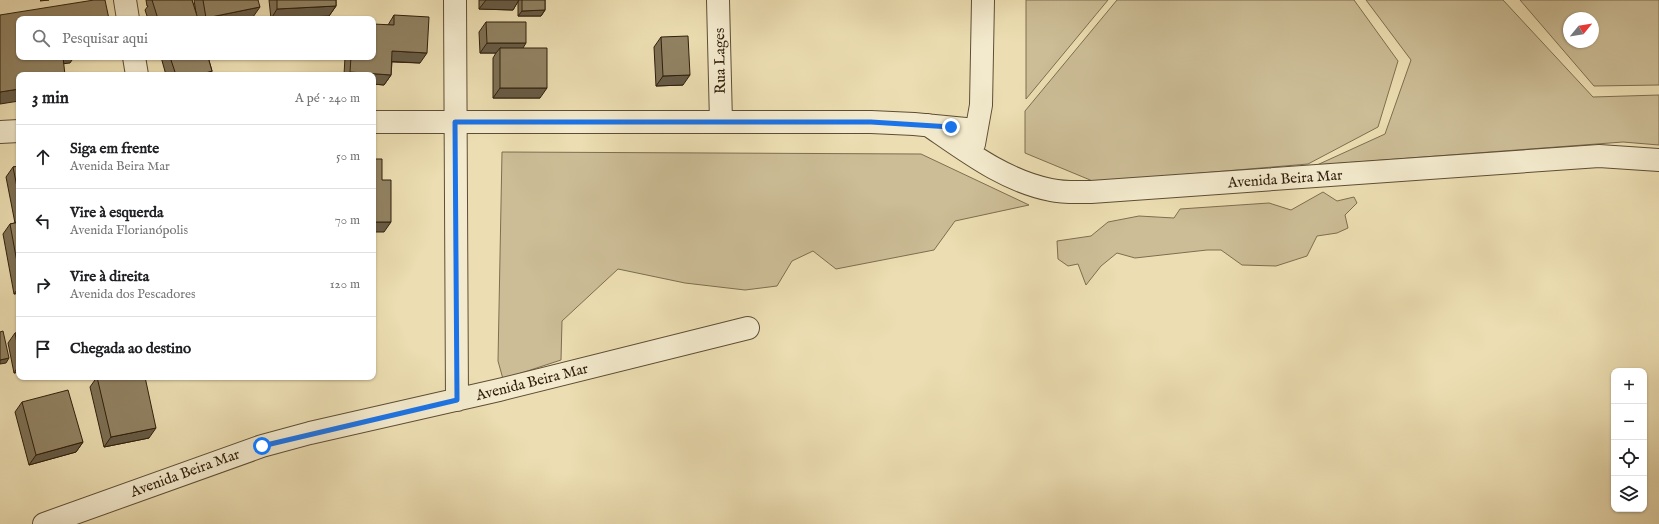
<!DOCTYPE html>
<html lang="pt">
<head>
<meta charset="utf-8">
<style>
  :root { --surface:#fff; --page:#f6f6f6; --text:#202124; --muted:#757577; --line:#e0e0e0 }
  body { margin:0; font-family:"IM FELL English",serif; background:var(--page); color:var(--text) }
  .controls { position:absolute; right:12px; bottom:12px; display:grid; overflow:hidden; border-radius:8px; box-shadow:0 1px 3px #0004 }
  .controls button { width:36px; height:36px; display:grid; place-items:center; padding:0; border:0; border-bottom:1px solid var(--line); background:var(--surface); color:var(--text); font:20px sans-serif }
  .compass { position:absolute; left:1563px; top:12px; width:36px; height:36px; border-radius:50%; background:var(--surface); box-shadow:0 1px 3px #0004; rotate:60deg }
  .stop { position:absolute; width:12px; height:12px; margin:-9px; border:3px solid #1a73e8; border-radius:50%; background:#fff }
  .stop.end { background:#1a73e8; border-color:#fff; box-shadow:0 1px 4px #0008 }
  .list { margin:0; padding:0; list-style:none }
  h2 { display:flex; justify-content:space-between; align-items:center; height:52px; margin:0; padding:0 16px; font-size:17px }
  h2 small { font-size:13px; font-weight:400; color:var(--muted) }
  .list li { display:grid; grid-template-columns:26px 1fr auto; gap:12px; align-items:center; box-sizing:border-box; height:64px; padding:0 16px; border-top:1px solid var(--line) }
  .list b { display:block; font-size:15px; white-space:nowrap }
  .list p { margin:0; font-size:13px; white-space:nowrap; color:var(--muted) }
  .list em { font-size:13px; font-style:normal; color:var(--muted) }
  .icon { flex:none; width:22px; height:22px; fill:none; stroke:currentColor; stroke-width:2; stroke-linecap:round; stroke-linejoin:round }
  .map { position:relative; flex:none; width:1659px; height:524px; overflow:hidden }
  .search { position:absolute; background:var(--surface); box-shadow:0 1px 3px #0004; left:16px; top:16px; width:360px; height:44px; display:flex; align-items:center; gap:10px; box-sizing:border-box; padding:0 14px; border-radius:8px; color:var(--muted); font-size:15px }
  .panel { position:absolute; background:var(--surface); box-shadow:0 1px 3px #0004; left:16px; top:72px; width:360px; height:308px; border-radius:8px }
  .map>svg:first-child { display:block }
  .green { fill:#ccbd96; stroke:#7e6e50; fill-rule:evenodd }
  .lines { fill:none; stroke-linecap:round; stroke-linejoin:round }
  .minor-casing { stroke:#5e4e35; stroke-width:24 }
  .minor { stroke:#f3eacd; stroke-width:22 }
  .wall { fill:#7d7054; stroke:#2f1e0b }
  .shaded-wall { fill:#665b45; stroke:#2f1e0b }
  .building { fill:#918262; stroke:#2f1e0b }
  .route { stroke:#1a73e8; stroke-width:5 }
  .labels { text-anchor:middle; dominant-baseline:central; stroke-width:3; stroke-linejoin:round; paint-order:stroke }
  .street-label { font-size:15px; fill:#2f1e0b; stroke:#f3eacd }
</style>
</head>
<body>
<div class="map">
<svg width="1659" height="524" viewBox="0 0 1659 524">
  <rect width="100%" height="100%" fill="#ecdeb2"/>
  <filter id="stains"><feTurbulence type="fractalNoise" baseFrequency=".005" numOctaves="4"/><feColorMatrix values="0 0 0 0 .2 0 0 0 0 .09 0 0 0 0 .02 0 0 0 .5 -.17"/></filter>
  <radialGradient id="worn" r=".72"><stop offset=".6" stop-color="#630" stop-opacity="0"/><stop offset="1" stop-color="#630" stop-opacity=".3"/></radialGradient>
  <path class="green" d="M1026,0H1108L1026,99Z
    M1117,0H1354L1398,61L1378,127L1308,164L1095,182L1025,153V111Z
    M1366,0H1503L1593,97L1659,95V145L1623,142L1317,165L1385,134L1411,60Z
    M1520,0H1659V85L1594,86ZM1569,18H1593V42H1569Z
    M502,152L921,154L1029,205L955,221L934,250L836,269L813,251L792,261L777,286L745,290L685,283L618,269L562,321L561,360L503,379L498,361Z
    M1323,192L1337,201L1354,197L1357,203L1345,215L1348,228L1337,233L1317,236L1307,256L1276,266L1242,265L1221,250H1207L1135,258L1117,253L1101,266L1086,285L1078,264L1068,266L1058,259L1057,241L1091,236L1108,222L1139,216L1174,218L1180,209L1269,203L1291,210Z"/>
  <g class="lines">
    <defs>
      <path id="minor" d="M125,0L128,19
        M455,0L457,400
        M718,0L721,122
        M134,57L137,75
        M373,122H871L914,124L976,130
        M928,125C966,151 1005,181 1051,190C1064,193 1078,192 1091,192L1599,156L1659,160
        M0,132L19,131
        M974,144L981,105L983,0
        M44,524L262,446L310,433L499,390L748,328"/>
    </defs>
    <use href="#minor" class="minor-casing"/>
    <use href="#minor" class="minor"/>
  </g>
  <path class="wall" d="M146,0H192L196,13L194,0H258L253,17L242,19H148L145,10L148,6H147Z
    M269,0H336V6L329,16L271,19Z
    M479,0H545V10L541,16H518V1L513,10L479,9Z
    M394,15L420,63L392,62L391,75L384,85L373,84V75H344L345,57H373L388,25Z
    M486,22L523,48L540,98H493V58L496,53H480L479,32Z
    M661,37L683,85L656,86L654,47Z
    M161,57H208L212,71L210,75H166Z
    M19,166V293L14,294L3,234L10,224L15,223L6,177L13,167Z
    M15,333H19V372L14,373L8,343Z
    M97,377L149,438L104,447L90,387Z
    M22,402L83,442L76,452L29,465L15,412Z"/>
  <path class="shaded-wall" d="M41,0H49L40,1Z
    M486,0H519L513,10L479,9Z
    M336,6L329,16L271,19L277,9Z
    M260,7L253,17L242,19H205L206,18Z
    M545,10L541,16H518L522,11Z
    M487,43H526L520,53L500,48L496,53H480Z
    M392,51L427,53L420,63L385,61Z
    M58,57H74L70,63L52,65Z
    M212,71L210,75H199Z
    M350,72L391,75L384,85L373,84V75H348Z
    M690,75L683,85L656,86L663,76Z
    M500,88H547L540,98H493Z
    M19,89V101L0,104V92Z
    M19,218V222L15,223Z
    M373,222H391L384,232H373Z
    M19,287V293L14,294Z
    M9,358L6,363L0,364V360Z
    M19,365V372L14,373Z
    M156,428L149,438L104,447L111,437Z
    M83,442L76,452L29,465L36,455Z"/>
  <path class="building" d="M94,0H105L109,19H19V57H63L65,75H19V89L0,92V15Z
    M152,0H192L198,19H158Z
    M203,0H258L260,7L206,18Z
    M277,0H336V6L277,9Z
    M522,0H545V10L522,11Z
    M394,15L429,17L427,53L392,51L391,75L350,72L351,57H373V24L394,25Z
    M486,22H526V43H487Z
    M688,36L690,75L663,76L661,37Z
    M500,48H547V88H500Z
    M170,57H208L212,71L199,75H176Z
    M373,159H382V180H391V222H373Z
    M19,166V197L13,167Z
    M19,222V273L10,224Z
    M3,331L9,358L0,360V332Z
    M15,333H19V354Z
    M97,377H145L156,428L111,437Z
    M68,390L83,442L36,455L22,402Z"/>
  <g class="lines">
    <path class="route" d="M262,446L457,400L455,122H871L951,127"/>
  </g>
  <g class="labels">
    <g class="street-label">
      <text transform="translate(720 61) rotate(-91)">Rua Lages</text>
      <text transform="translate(1285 179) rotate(-4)">Avenida Beira Mar</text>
      <text transform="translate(532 382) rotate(-14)">Avenida Beira Mar</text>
      <text transform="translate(185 473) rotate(-20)">Avenida Beira Mar</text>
    </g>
  </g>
  <rect width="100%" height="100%" filter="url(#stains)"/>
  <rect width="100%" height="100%" fill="url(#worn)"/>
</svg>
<div class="controls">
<button>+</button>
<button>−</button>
<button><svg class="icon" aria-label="locate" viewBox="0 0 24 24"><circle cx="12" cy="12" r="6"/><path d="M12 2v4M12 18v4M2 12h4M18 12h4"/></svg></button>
<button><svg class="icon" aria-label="layers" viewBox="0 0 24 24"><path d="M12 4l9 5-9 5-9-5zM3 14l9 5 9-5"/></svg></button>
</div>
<svg class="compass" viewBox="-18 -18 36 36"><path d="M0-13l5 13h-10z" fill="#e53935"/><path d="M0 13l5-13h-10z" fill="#757577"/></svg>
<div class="stop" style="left:262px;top:446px"></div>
<div class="stop end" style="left:951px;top:127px"></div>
<div class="search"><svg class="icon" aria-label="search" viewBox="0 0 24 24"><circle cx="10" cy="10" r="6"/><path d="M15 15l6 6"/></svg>Pesquisar aqui</div>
<section class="panel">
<h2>3 min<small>A pé · 240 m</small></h2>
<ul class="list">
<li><svg class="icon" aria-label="ahead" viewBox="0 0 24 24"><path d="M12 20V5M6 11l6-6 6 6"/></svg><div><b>Siga em frente</b><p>Avenida Beira Mar</p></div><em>50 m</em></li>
<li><svg class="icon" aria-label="left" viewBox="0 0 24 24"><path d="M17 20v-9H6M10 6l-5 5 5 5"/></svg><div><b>Vire à esquerda</b><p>Avenida Florianópolis</p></div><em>70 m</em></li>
<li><svg class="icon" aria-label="right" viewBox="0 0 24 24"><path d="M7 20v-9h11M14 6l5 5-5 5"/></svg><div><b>Vire à direita</b><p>Avenida dos Pescadores</p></div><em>120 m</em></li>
<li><svg class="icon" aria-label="arrive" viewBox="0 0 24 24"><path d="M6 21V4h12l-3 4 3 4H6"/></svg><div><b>Chegada ao destino</b></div></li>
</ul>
</section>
</div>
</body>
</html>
